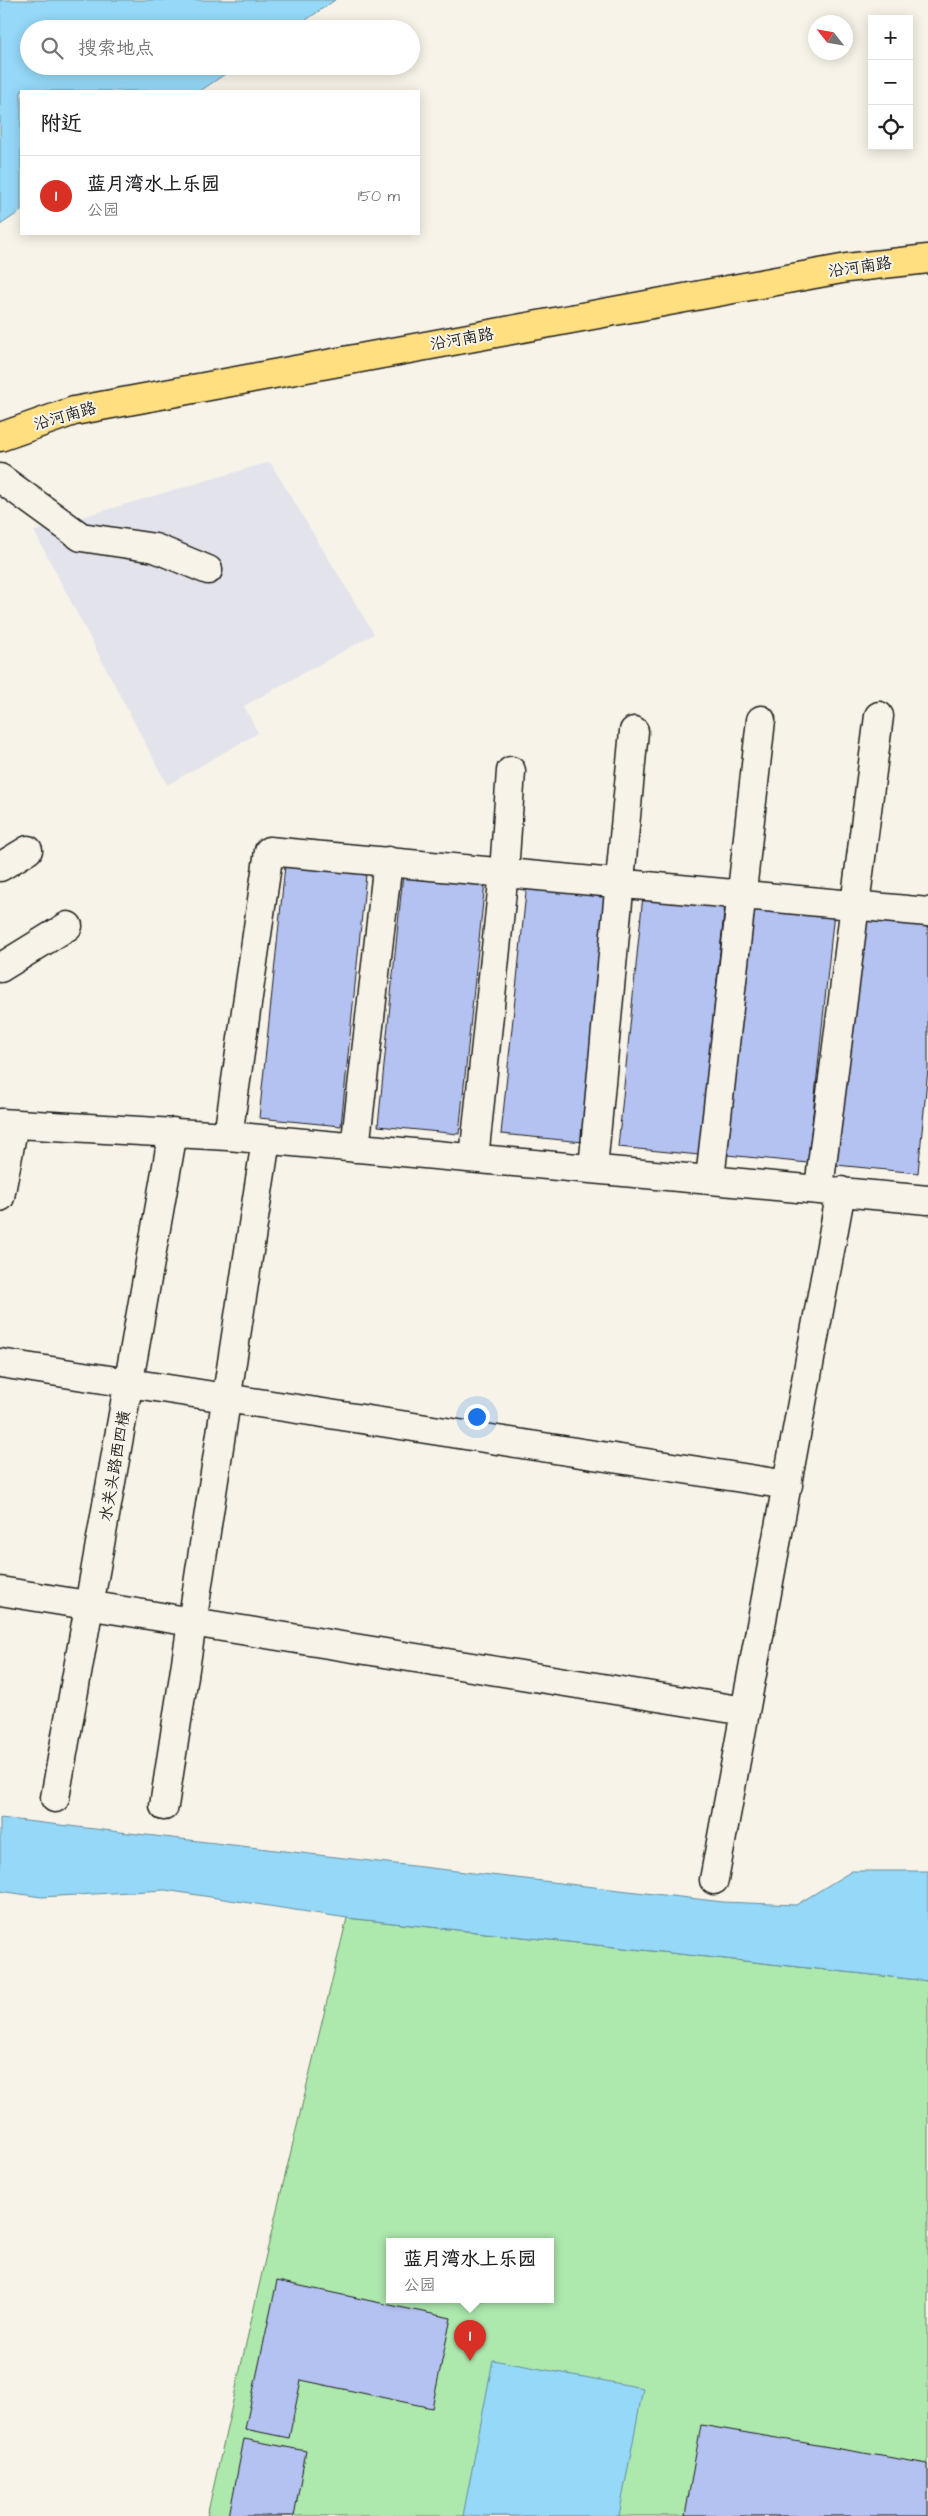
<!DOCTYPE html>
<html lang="zh">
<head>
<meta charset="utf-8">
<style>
  :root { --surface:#fff; --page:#f2f2f2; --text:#202124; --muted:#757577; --line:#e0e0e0; --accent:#d93025 }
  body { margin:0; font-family:"Architects Daughter","LXGW WenKai TC",sans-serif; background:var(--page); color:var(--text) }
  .controls { position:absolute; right:15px; top:15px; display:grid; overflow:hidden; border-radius:0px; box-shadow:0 2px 12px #0003 }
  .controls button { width:45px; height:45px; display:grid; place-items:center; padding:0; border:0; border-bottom:1px solid var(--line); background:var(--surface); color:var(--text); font:25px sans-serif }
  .compass { position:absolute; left:808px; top:15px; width:45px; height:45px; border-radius:50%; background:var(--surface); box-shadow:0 2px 12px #0003; rotate:301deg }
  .you { position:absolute; left:476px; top:1416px; width:18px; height:18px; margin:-12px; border:4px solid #fff; border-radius:50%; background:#1a73e8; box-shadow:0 0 0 8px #1a73e833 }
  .badge { display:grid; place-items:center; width:32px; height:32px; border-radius:50%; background:var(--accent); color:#fff; font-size:16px; font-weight:700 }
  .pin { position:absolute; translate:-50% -41px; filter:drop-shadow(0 1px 2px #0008) }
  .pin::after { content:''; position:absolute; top:26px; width:18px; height:15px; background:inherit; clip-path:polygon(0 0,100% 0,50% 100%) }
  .popup { position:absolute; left:386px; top:2238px; width:168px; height:65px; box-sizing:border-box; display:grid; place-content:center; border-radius:0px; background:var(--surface); filter:drop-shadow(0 1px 4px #0005); font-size:16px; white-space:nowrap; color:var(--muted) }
  .popup b { font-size:19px; color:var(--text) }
  .popup::after { content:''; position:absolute; left:50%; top:100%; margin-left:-10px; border:10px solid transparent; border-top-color:var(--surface) }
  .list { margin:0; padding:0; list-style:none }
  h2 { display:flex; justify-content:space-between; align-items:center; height:65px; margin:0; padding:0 20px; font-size:21px }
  h2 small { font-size:16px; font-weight:400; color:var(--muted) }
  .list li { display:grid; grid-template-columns:32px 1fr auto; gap:15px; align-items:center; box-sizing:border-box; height:80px; padding:0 20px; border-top:1px solid var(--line) }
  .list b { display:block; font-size:19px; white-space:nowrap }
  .list p { margin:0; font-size:16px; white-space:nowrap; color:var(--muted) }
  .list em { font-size:16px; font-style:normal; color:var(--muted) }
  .icon { flex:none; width:28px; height:28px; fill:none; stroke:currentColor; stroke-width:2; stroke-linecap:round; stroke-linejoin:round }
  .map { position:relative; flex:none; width:928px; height:2516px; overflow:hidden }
  .search { position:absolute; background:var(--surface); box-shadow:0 2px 12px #0003; left:20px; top:20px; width:400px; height:55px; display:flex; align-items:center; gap:12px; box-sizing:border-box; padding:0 18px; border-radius:28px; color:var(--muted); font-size:19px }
  .panel { position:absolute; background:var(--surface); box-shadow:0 2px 12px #0003; left:20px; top:90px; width:400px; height:145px; border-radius:0px }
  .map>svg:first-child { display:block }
  .built { fill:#e3e4eb }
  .green { fill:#ade8ad; stroke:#648264; fill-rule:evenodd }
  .water { fill:#95d8f7; stroke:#658d9f }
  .building { fill:#b4c2f2; stroke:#1c1c1c }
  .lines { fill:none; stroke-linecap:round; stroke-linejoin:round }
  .minor-casing { stroke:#1c1c1c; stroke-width:31 }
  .major-casing { stroke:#1c1c1c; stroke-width:31 }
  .minor { stroke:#f7f3e8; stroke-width:28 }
  .major { stroke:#ffdf80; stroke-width:28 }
  .labels { text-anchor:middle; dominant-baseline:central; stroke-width:4; stroke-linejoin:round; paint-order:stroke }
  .street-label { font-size:16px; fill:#1c1c1c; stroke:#f7f3e8 }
</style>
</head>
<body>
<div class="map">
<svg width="928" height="2516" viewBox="0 0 928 2516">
  <rect width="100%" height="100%" fill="#f7f3e8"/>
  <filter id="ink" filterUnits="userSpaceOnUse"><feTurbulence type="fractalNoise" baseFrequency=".02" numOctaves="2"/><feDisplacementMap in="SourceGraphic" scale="10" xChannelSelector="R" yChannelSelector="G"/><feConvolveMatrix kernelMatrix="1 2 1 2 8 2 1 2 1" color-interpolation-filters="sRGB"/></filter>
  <g filter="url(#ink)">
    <path class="built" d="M270,462L374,634L244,706L258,733L167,785L34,531Z"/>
    <path class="green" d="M347,1918L928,1981V2516H207L266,2255ZM390,2242H550V2300H390Z"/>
    <path class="water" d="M0,0H335L293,29H29V66H237L200,91H21V211L0,225Z
      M0,1818L723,1902L796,1905L852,1871H928V1981L347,1918L165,1890L41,1897L0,1891Z
      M493,2360L643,2388L619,2516H463Z"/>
    <path class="building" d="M285,866L366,874L341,1126L259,1118Z
      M403,874L485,882L459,1134L378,1126Z
      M527,883L608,891L583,1142L501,1134Z
      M643,895L725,903L699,1155L618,1147Z
      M753,904L834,912L808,1163L727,1155Z
      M862,914L928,921V1069L918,1173L836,1165Z
      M277,2281L451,2318L432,2408L301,2380L289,2438L245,2429Z
      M701,2425L928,2464V2516H685Z
      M244,2439L306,2451L294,2516H229Z"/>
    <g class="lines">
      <defs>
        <path id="minor" d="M0,478L81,537L155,548L208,570
          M0,867L28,850
          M0,968L68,926
          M0,1123L228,1136L928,1200
          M228,1136L269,851L928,912
          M355,1148L388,861
          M474,1158L504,872L511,771
          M593,1168L634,731
          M710,1179L761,720
          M819,1188L879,716
          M0,1197L14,1124
          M0,1363L788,1485
          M0,1591L745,1711
          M55,1798L173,1132
          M164,1806L266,1140
          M714,1880L841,1191"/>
        <path id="major" d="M0,437L74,411L847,268L928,259"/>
      </defs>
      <use href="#minor" class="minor-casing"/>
      <use href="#major" class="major-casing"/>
      <use href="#minor" class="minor"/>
      <use href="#major" class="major"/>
    </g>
  </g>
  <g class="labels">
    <g class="street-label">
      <text transform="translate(860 267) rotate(-8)">沿河南路</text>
      <text transform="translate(462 339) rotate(-10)">沿河南路</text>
      <text transform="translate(65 416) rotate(-16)">沿河南路</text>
      <text transform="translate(115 1466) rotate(-80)">水关头路西四横</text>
    </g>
  </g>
</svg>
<div class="controls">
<button>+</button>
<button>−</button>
<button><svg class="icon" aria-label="locate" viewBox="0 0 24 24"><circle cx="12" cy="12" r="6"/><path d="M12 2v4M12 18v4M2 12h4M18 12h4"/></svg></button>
</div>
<svg class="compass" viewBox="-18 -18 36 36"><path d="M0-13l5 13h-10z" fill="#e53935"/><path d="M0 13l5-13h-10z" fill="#757577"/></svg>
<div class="you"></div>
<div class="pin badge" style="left:470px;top:2361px">1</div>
<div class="popup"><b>蓝月湾水上乐园</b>公园</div>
<div class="search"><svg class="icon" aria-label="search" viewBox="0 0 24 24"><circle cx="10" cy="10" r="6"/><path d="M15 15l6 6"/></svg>搜索地点</div>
<section class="panel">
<h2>附近<small></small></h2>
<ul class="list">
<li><span class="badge">1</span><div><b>蓝月湾水上乐园</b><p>公园</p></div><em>150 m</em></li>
</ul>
</section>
</div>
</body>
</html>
